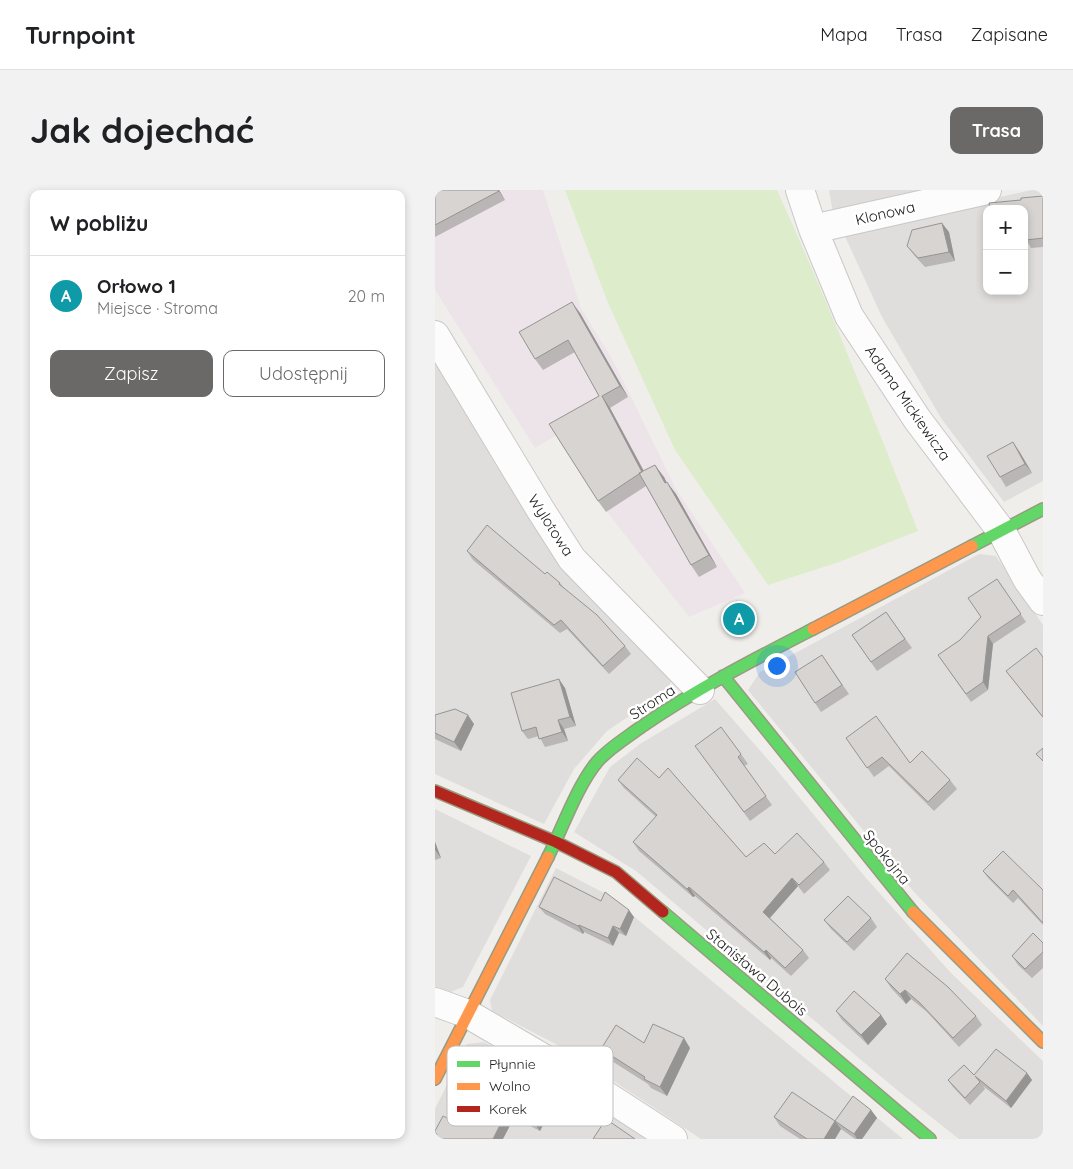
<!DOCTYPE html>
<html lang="pl">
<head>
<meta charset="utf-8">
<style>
  :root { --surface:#fff; --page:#f2f2f2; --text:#202124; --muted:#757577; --line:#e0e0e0; --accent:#6a6968 }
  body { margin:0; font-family:Quicksand,sans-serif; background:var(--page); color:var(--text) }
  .controls { position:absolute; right:15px; top:15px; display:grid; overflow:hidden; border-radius:10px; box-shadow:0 2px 8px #0003 }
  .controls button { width:45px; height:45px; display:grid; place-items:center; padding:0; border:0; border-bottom:1px solid var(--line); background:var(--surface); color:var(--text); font:25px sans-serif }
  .you { position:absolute; left:341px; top:475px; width:18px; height:18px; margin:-12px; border:4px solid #fff; border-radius:50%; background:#1a73e8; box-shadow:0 0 0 8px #1a73e833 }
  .badge { display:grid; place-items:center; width:32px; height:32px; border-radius:50%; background:var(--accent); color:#fff; font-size:16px; font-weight:700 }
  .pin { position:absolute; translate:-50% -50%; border:2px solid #fff; box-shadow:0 1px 5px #0006 }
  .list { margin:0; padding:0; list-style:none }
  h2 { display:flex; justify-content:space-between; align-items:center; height:65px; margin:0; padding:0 20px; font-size:21px }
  h2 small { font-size:16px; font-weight:400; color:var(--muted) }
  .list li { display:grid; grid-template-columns:32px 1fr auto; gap:15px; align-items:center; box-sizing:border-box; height:80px; padding:0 20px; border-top:1px solid var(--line) }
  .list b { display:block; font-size:19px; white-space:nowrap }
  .list p { margin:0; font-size:16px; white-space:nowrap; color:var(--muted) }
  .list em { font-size:16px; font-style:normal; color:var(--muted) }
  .actions { display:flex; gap:10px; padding:15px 20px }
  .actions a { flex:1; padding:11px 0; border:1px solid var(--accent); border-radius:10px; text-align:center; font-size:18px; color:var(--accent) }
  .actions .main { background:var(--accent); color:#fff }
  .map { position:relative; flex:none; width:608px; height:949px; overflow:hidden; border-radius:10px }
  header { display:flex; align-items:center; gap:30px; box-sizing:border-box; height:70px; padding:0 25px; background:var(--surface); border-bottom:1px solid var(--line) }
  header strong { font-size:24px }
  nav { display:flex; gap:28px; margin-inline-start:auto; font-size:18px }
  .intro { display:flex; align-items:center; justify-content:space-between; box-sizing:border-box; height:120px; padding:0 30px }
  h1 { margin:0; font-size:35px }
  .button { padding:12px 22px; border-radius:10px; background:var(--accent); color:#fff; font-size:18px; font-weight:700 }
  main { display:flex; gap:30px; padding:0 30px }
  aside { flex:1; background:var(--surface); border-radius:10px; box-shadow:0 2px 8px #0003 }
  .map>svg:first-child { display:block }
  .residential { fill:#dfdedc; fill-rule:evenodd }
  .industrial { fill:#ede4e9 }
  .grass { fill:#ddeccb }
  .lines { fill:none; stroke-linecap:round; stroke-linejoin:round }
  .street-casing { stroke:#c9c8c7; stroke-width:30 }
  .fast-casing { stroke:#999a82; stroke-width:14 }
  .slow-casing { stroke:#999a82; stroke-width:14 }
  .jam-casing { stroke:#999a82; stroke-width:14 }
  .street { stroke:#fdfcfc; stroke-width:28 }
  .fast { stroke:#63d668; stroke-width:11 }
  .slow { stroke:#ff974d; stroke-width:11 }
  .jam { stroke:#b3261e; stroke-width:11 }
  .wall { fill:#b9b6b5 }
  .shaded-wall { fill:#969493 }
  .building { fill:#d7d4d2; stroke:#969493 }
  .labels { text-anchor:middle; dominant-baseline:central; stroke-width:5; stroke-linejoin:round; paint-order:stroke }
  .street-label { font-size:15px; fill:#222; stroke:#fff }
  .key { fill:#fff; stroke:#bdbdbd; stroke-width:1 }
  .key-label { font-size:14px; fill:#222 }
</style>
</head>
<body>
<header>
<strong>Turnpoint</strong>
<nav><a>Mapa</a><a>Trasa</a><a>Zapisane</a></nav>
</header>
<div class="intro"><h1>Jak dojechać</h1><a class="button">Trasa</a></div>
<main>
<aside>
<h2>W pobliżu<small></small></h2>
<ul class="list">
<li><span class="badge" style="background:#0f9aa8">A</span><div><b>Orłowo 1</b><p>Miejsce · Stroma</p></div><em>20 m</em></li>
</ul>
<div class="actions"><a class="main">Zapisz</a><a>Udostępnij</a></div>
</aside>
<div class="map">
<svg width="608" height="949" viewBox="0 0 608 949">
  <rect width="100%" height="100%" fill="#f0eeeb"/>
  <path class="residential" d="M394,0H512L398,23Z
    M597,0H608V291L569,312L506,228L447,127L408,42ZM552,19H589V101H552Z
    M0,172L123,370L236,491L233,500L172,541L139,579L109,634L0,584Z
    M544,364L561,366L608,435V836L479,702L313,500L325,482Z
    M280,509L336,573L431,688L516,783L608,871V949H524L462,900L201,681L139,642L175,577L205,554Z
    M0,619L96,666L28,797L16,802L0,796Z
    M121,678L173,705L468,949H266L130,859L57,821L55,810Z
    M49,852L140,902L211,949H0V919L32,854Z"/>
  <path class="industrial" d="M0,0H108L146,118L180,174L241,299L310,403L254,427L172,322L122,245L100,258L0,100Z"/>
  <path class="grass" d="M130,0H342C393,112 438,226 483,341L404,372L333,395L240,260L173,113Z"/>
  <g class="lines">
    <defs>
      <path id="street" d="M365,0L378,39L414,126L482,229L567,342L592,389L608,411
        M378,39L552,0
        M0,145L105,319L137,369L265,500
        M0,812L33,824L161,899L238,949"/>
      <path id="fast" d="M537,356L608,319
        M288,486L478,722
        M113,667C127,639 142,596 162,572C174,558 191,548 206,537C261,499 320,469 378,439
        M228,722L495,949"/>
      <path id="slow" d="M378,439L537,356
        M478,722L608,852
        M0,889L113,667"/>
      <path id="jam" d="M0,601L121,652L181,682L228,722"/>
    </defs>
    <use href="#street" class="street-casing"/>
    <use href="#fast" class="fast-casing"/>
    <use href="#slow" class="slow-casing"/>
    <use href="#jam" class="jam-casing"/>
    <use href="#street" class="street"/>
    <use href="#fast" class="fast"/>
    <use href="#slow" class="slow"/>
    <use href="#jam" class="jam"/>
  </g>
  <path class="wall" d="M0,0H64L70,10L0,47Z
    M608,6V57L596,58L592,51H589V19L586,10Z
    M514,42L520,71L490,77L479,65L472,56Z
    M145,123L193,207L175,218L209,281L229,287L231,292L241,304L282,377L264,387L256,375L211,296L171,322L163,311L164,206L140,162L108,180L100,169Z
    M584,261L597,283L571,297L565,287Z
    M32,361L110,384L125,393L130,399L190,456L196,464L174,484L132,439L125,443L38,370Z
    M562,389L591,432L558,454L553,500L536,512L503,465L525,450L546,427Z
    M302,411L316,431L301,441L288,422Z
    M451,422L477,458L442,481L417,445Z
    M387,465L414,504L386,522L380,513Z
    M608,467V528L571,481Z
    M130,498L141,536L129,539L133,551L110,557L104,546L93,549L87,541Z
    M0,525L39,534L26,561L0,549Z
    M411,548L475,573L515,590L522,599L499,621L454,576L439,587Z
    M306,564L313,574L309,576L337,615L315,631L267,565Z
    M183,590L311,667L340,664L389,672L395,680L369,704L363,696L335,728L368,760L374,768L356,786L336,768L335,770L260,706L258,707L204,661L198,652L221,627L189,598Z
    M0,652L6,668L0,670Z
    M548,681L608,700V735L583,708L578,713L553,688Z
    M104,717L199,727L191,746L184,743L178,756L149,742L148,744L110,724Z
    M436,728L442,737L419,761L396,739L389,730Z
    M608,753V778L597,788L583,775L577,766Z
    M450,789L541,826L547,835L524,857L492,822L476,809L471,814L456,798Z
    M401,821L446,825L452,834L433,855L407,830Z
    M209,853L255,858L232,906L216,898L213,894L172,868L166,859Z
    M592,883L597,890L576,918L548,896L550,899L535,915L518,897L513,890L539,885Z
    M49,899L122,908L105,941L79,928L1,945L0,943V941L26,935Z
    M436,920L442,928L427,949H420L406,939L400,949H365L345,936L339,927L400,931Z"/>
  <path class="shaded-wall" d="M63,0H64L70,10Z
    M507,33L514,42L520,71L514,62Z
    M137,112L145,123L193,207L185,196Z
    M167,206L175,218L215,293L207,282Z
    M578,252L584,261L597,283L590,274Z
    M220,275L229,287L238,305L230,293Z
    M232,292L241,304L282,377L274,365Z
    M553,446L558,454L553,500L548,492Z
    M124,489L130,498L141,536L135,527Z
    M33,525L39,534L26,561L19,552Z
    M123,530L129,539L133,551L127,542Z
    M0,652L6,668L0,660Z
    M357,688L363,696L333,730L328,722Z
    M254,697L260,706L258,707L252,699Z
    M194,720L199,727L191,746L185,739Z
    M144,735L149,742L148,744L143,736Z
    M178,736L184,743L178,756L173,748Z
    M331,760L336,768L335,770L329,762Z
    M470,800L476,809L471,814L465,804Z
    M446,825L452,834L433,855L426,845Z
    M249,848L255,858L232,906L225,897Z
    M592,883L597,890L576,918L571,911Z
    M116,900L122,908L105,941L99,933Z
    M73,919L79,928L68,949H58Z
    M436,920L442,928L427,949H422L419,944Z
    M400,931L406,939L400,949H389Z"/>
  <path class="building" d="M0,0H63L64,1L0,35Z
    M608,6V48L591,50L589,42V19H555L554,13L586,10V8Z
    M507,33L514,62L483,68L472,56L477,40Z
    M137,112L185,196L167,206L207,282L163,311L114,234L164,206L133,150L100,169L84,142Z
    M578,252L590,274L565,287L552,266Z
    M220,275L230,293L232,292L274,365L256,375L204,283Z
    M52,335L110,384L112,382L125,393L124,394L162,425L190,456L168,476L126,430L119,435L32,361Z
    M562,389L586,424L553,446L548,492L531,504L503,465L525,450L546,427L533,408Z
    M302,411L313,426L298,437L288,422Z
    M451,422L470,449L436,472L417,445Z
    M601,458L608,467V527L571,481Z
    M387,465L407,495L380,513L360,482Z
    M124,489L135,527L123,530L127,542L104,549L101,537L87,541L76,503Z
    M20,519L33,525L19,552L0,543V525Z
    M441,526L475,573L487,561L515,590L493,612L447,567L432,578L411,548Z
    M286,537L306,564L303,567L331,606L309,622L260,556Z
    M608,558V571L601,564Z
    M202,568L224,588L233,578L311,667L329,653L340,664L362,643L389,672L364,695L357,688L328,722L368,760L350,778L331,760L329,762L254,697L252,699L198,652L222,625L183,590Z
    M568,661L608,700V733L578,700L573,706L548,681Z
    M119,687L166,711L170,702L194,720L185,739L178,736L173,748L144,735L143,736L104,717Z
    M413,706L436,728L412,752L389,730Z
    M598,743L608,753V762L590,779L577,766Z
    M472,763L513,797L541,826L518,848L485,813L470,800L465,804L450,789Z
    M419,801L446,825L426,845L401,821Z
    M218,834L249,848L225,897L209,889L210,887L166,859L181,835L209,853Z
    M561,859L592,883L571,911L540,886L545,892L530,908L513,890L529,875L539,885Z
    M63,873L116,900L99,933L73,919L58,949H0L2,944L0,943V941L8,926L26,935L46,897L49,899Z
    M357,902L400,931L418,906L436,920L419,944L400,931L389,949H372L339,927Z
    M171,929L200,949H158Z"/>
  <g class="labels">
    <g class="street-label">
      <text transform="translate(450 23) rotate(-13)">Klonowa</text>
      <text transform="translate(473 213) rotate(55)">Adama Mickiewicza</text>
      <text transform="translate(116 335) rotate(57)">Wylotowa</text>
      <text transform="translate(217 512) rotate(-33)">Stroma</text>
      <text transform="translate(452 667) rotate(51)">Spokojna</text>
      <text transform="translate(322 782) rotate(40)">Stanisława Dubois</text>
    </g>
  </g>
  <rect x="12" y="856" width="166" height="80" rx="8" class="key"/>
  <rect x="22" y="871" width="23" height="6" fill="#63d668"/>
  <rect x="22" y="893" width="23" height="7" fill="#ff974d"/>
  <rect x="22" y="916" width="23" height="6" fill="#b3261e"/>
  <g class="key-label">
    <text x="54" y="879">Płynnie</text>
    <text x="54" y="901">Wolno</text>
    <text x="54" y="924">Korek</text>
  </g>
</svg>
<div class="controls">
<button>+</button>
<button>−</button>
</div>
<div class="you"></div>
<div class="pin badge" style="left:304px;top:429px;background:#0f9aa8">A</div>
</div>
</main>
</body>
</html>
